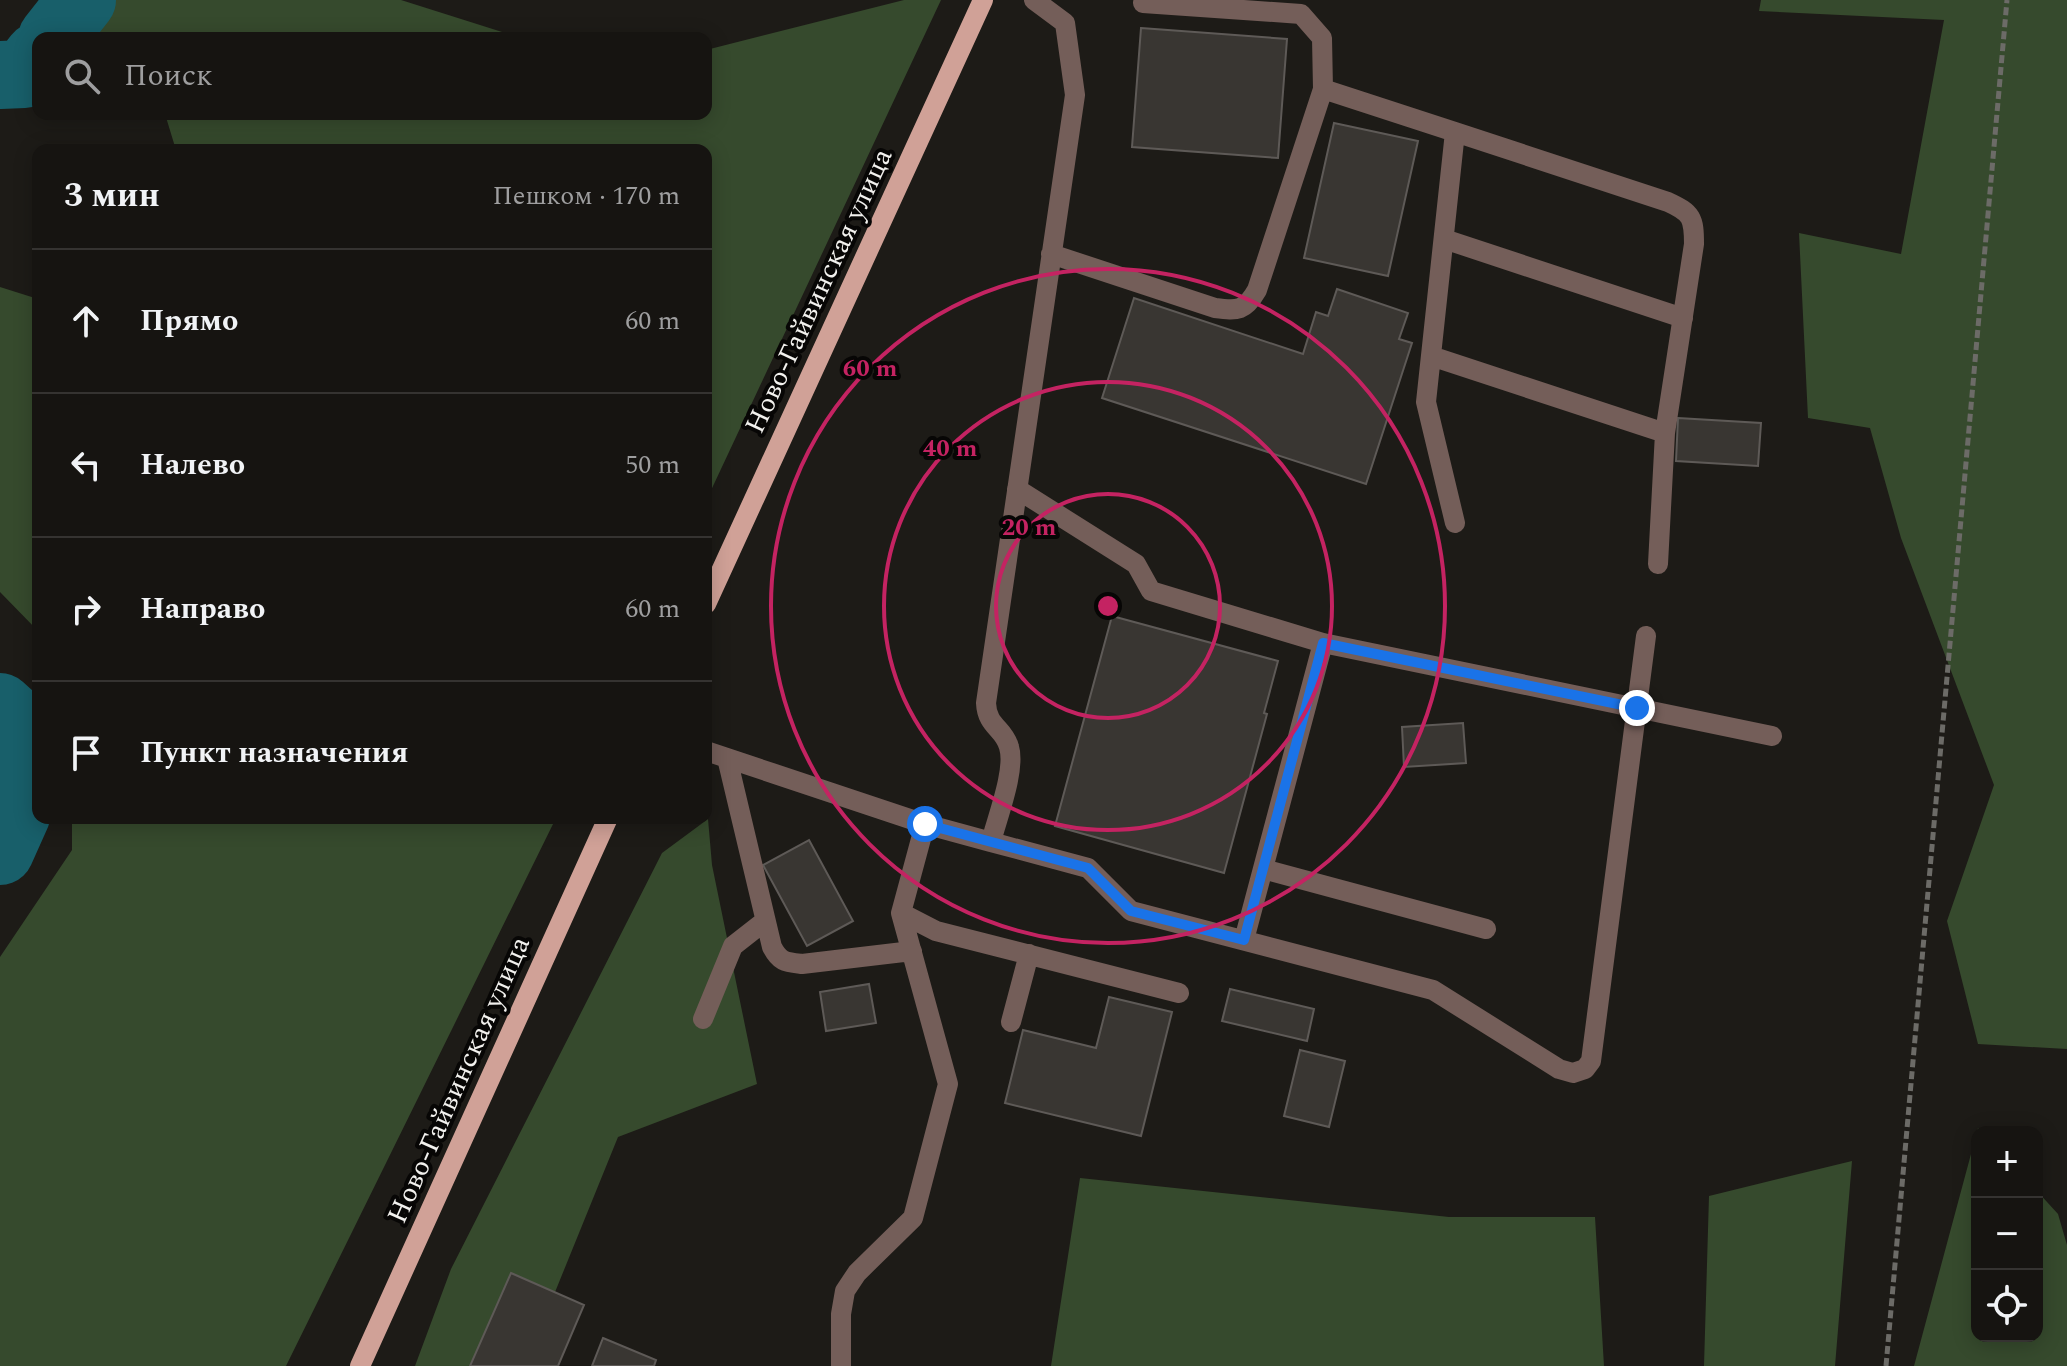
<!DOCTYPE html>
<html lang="ru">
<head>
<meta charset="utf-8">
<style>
  :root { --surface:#161411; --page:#1f1d1a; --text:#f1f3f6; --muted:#9e9e9f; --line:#353331 }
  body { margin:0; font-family:Spectral,serif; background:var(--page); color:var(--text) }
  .controls { position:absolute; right:24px; bottom:24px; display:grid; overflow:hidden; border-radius:16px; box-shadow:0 4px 20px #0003 }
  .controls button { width:72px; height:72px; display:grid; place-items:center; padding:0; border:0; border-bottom:2px solid var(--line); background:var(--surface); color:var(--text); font:40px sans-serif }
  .stop { position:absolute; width:24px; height:24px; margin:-18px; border:6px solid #1a73e8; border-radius:50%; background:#fff }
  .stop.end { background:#1a73e8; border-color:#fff; box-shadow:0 2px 8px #0008 }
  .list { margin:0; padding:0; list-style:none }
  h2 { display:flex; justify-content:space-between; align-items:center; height:104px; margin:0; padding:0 32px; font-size:34px }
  h2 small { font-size:26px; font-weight:400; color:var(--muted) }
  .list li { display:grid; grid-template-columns:52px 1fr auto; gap:24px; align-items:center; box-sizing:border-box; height:144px; padding:0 32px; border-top:2px solid var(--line) }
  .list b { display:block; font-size:30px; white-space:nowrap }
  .list em { font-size:26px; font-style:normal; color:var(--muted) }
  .icon { flex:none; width:44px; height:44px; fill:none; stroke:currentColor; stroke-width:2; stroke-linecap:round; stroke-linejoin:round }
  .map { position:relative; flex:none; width:2067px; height:1366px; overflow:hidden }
  .search { position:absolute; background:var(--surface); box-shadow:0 4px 20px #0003; left:32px; top:32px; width:680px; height:88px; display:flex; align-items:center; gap:20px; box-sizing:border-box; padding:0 28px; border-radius:16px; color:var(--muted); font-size:30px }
  .panel { position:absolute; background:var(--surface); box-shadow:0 4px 20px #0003; left:32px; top:144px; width:680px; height:680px; border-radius:16px }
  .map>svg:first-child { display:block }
  .green { fill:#364a2d }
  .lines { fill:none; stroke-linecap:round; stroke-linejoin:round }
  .river { stroke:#185f6a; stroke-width:68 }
  .building { fill:#393632; stroke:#5e5a57; stroke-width:2 }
  .path { stroke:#6c6b67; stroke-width:5; stroke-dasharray:8 4; stroke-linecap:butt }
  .service { stroke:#745e59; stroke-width:20 }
  .primary { stroke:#d0a197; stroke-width:20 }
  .route { stroke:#1a73e8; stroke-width:10 }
  .ring { fill:none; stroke:#c42362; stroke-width:4 }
  .labels { text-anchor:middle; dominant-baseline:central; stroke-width:8; stroke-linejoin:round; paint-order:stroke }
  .street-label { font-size:28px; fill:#f2f1ee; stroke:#070605 }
  .centre { fill:#c42362; stroke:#070605; stroke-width:4 }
  .ring-label { font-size:24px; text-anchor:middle; font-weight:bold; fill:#c42362; stroke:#070605; stroke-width:8; stroke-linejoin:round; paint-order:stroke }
</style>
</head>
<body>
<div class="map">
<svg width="2067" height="1366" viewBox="0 0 2067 1366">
  <rect width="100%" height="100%" fill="#1d1b17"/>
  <path class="green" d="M113,0H401L521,38H66Z
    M904,0H941L706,501V150H176L165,114H706V50Z
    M1761,0H2067V1049L1978,1044L1947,921L1994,785L1901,538L1870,428L1808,418L1799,233L1901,254L1944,20L1759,11Z
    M0,287L38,299V631L0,592Z
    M72,818H556L286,1366H0V957L72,850Z
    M708,819L712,865L757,1084L618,1137L525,1366H415L451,1269L662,853Z
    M1978,1128L1982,1132H1977V1336H2037V1191L2058,1214L2067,1245V1366H1914Z
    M1852,1161L1835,1366H1704L1709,1196Z
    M1080,1178L1449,1217H1595L1604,1366H1051Z"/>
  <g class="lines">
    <path class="river" d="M52,38L82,0
      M0,75L24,74L38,56
      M0,707L10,716L17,813L0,851"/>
  </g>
  <path class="building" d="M1141,28L1287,39L1278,158L1132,147Z
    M1334,123L1418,141L1388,276L1304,258Z
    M1337,289L1408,313L1399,339L1412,343L1366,484L1102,398L1134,298L1303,354L1316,312L1328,316Z
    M1678,418L1761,423L1758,466L1676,461Z
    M1112,616L1278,661L1264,713L1267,714L1224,873L1055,826Z
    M1463,723L1466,763L1404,767L1402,727Z
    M809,840L853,921L807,946L763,865Z
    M869,984L876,1023L826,1031L820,992Z
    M1230,989L1314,1009L1307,1041L1222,1021Z
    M1109,997L1172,1012L1141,1136L1005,1103L1023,1030L1096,1048Z
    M1300,1050L1345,1061L1329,1127L1284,1116Z
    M511,1273L584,1305L558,1366H470Z
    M603,1338L656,1360L654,1366H592Z"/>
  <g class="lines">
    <path class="path" d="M1886,1366L2007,0"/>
    <path class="service" d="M1143,3L1301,14L1322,38L1323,89
      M1455,132L1668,202C1692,213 1694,218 1694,244L1665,433L1658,564
      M1444,239L1683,318
      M1051,254L1215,308C1238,311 1245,311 1257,290L1323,89L1455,132L1426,402L1455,523
      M1431,356L1665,433
      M1017,489L1136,564L1151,591L1323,643L1772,736
      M706,751L925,824L901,913L948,1084L913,1218L857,1273L845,1291L841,1314V1366
      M727,758L772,947C780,962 785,962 802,964L912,951
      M925,824L991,842C997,818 1016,770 1009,747C1004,728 987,727 986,703L1075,95L1065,23L1034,0
      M991,842L1088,868L1131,911L1433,990L1559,1069L1573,1073L1585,1069L1591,1061L1646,636
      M1263,869L1486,929
      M901,913L936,931L1179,993
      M1244,940L1323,643
      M703,1019L733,946L765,921
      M1011,1022L1029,954"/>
    <path class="primary" d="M706,604L983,0
      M360,1366L608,818"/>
  </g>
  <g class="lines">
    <path class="route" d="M925,824L1088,868L1131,911L1244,940L1323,643L1637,708"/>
  </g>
  <g class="ring">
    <circle cx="1108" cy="606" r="112"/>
    <circle cx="1108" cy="606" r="224"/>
    <circle cx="1108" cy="606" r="337"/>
  </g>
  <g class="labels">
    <g class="street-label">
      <text transform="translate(819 291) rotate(-65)">Ново-Гайвинская улица</text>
      <text transform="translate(459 1080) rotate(-66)">Ново-Гайвинская улица</text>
    </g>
  </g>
  <circle cx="1108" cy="606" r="12" class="centre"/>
  <g class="ring-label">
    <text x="870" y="376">60 m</text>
    <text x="950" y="456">40 m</text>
    <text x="1029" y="535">20 m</text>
  </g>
</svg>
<div class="controls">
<button>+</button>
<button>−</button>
<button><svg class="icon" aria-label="locate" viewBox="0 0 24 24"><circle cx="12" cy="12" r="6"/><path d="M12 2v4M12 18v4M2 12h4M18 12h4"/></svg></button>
</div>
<div class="stop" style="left:925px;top:824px"></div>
<div class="stop end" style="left:1637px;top:708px"></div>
<div class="search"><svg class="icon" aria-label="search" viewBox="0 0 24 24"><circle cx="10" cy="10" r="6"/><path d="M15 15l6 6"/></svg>Поиск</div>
<section class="panel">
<h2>3 мин<small>Пешком · 170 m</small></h2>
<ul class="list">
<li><svg class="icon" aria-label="ahead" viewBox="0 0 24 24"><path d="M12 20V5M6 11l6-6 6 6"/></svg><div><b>Прямо</b></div><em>60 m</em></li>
<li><svg class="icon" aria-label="left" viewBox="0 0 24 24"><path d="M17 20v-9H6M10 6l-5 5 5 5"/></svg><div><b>Налево</b></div><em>50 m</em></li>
<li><svg class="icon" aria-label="right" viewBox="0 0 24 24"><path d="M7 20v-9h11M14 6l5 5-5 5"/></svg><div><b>Направо</b></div><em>60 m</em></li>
<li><svg class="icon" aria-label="arrive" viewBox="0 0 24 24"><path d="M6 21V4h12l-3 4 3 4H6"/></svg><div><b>Пункт назначения</b></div></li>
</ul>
</section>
</div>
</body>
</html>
